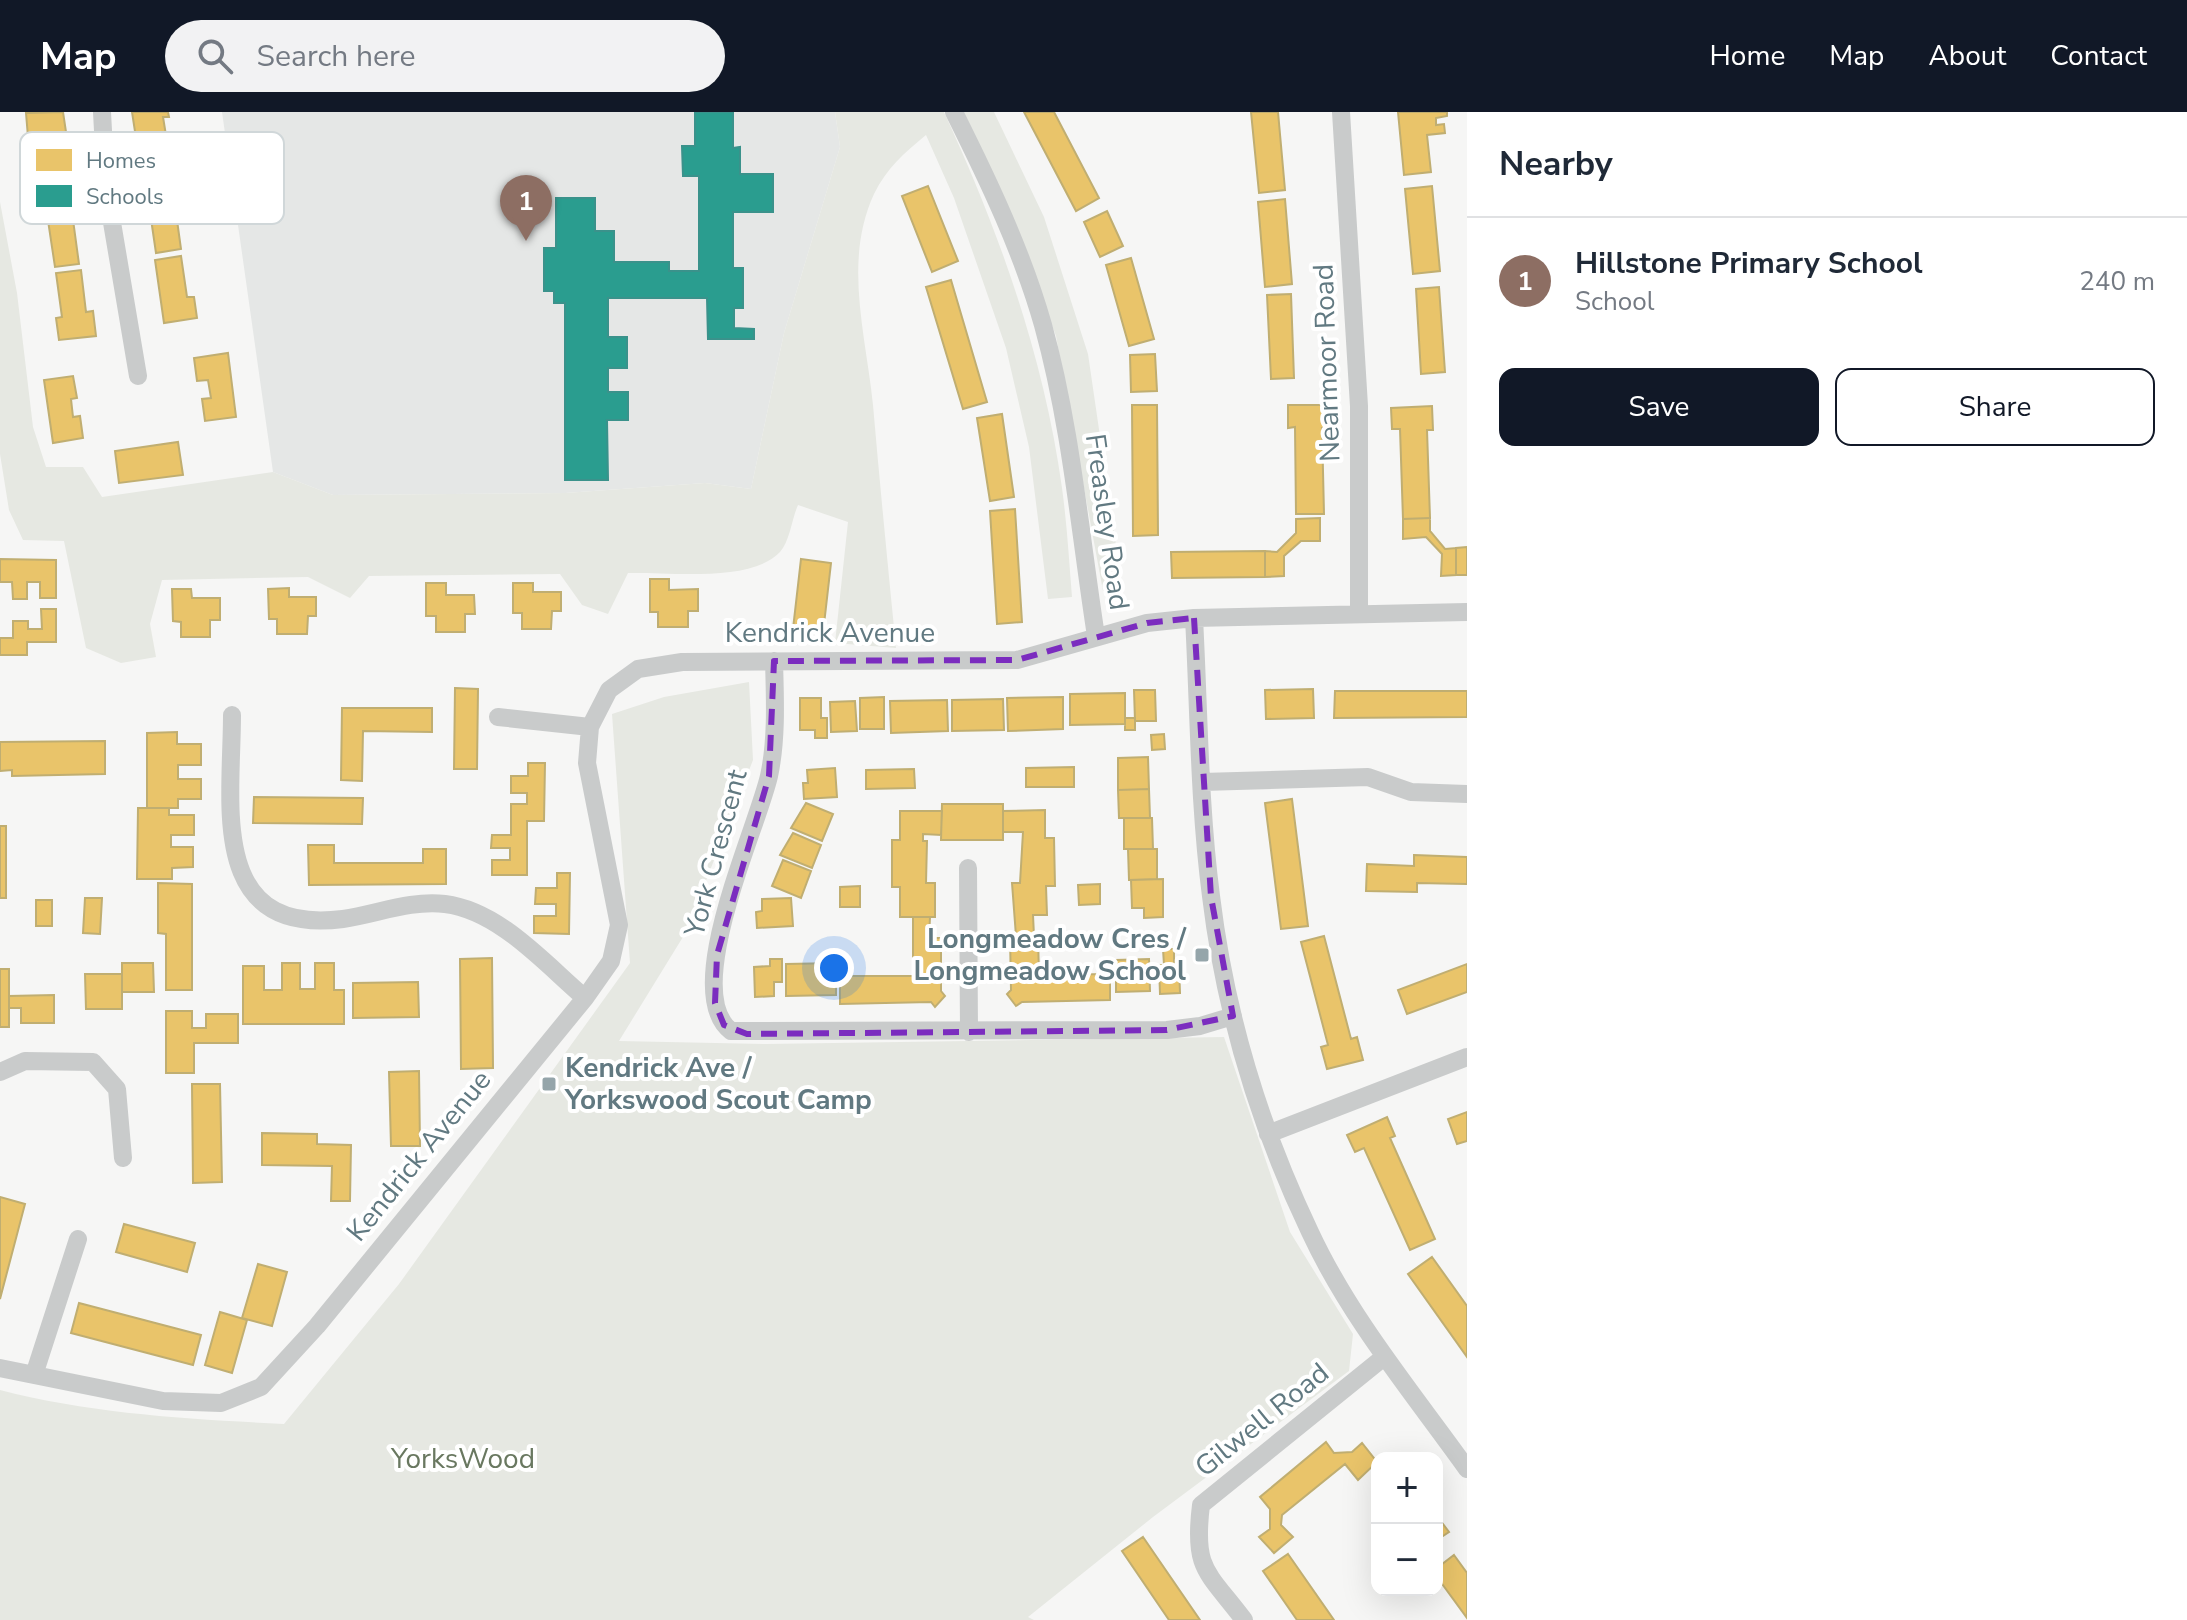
<!DOCTYPE html>
<html lang="en">
<head>
<meta charset="utf-8">
<style>
  :root { --surface:#fff; --page:#f2f2f3; --text:#1f2937; --muted:#747a83; --line:#e0e1e3; --accent:#111827 }
  body { margin:0; font-family:"Nunito Sans",sans-serif; background:var(--page); color:var(--text) }
  .controls { position:absolute; right:24px; bottom:24px; display:grid; overflow:hidden; border-radius:16px; box-shadow:0 8px 32px #0002 }
  .controls button { width:72px; height:72px; display:grid; place-items:center; padding:0; border:0; border-bottom:2px solid var(--line); background:var(--surface); color:var(--text); font:40px sans-serif }
  .you { position:absolute; left:834px; top:856px; width:28px; height:28px; margin:-20px; border:6px solid #fff; border-radius:50%; background:#1a73e8; box-shadow:0 0 0 12px #1a73e833 }
  .badge { display:grid; place-items:center; width:52px; height:52px; border-radius:50%; background:var(--accent); color:#fff; font-size:26px; font-weight:700 }
  .pin { position:absolute; translate:-50% -66px; filter:drop-shadow(0 2px 4px #0008) }
  .pin::after { content:''; position:absolute; top:42px; width:28px; height:24px; background:inherit; clip-path:polygon(0 0,100% 0,50% 100%) }
  .list { margin:0; padding:0; list-style:none }
  h2 { display:flex; justify-content:space-between; align-items:center; height:104px; margin:0; padding:0 32px; font-size:34px }
  h2 small { font-size:26px; font-weight:400; color:var(--muted) }
  .list li { display:grid; grid-template-columns:52px 1fr auto; gap:24px; align-items:center; box-sizing:border-box; height:128px; padding:0 32px; border-top:2px solid var(--line) }
  .list b { display:block; font-size:30px; white-space:nowrap }
  .list p { margin:0; font-size:26px; white-space:nowrap; color:var(--muted) }
  .list em { font-size:26px; font-style:normal; color:var(--muted) }
  .actions { display:flex; gap:16px; padding:24px 32px }
  .actions a { flex:1; padding:18px 0; border:2px solid var(--accent); border-radius:16px; text-align:center; font-size:28px; color:var(--accent) }
  .actions .main { background:var(--accent); color:#fff }
  .icon { flex:none; width:44px; height:44px; fill:none; stroke:currentColor; stroke-width:2; stroke-linecap:round; stroke-linejoin:round }
  .map { position:relative; flex:none; width:1467px; height:1508px; overflow:hidden }
  header { display:flex; align-items:center; gap:48px; box-sizing:border-box; height:112px; padding:0 40px; background:var(--accent); color:#fff }
  header strong { font-size:38px }
  nav { display:flex; gap:44px; margin-inline-start:auto; font-size:28px }
  .search { width:560px; height:72px; background:var(--page); display:flex; align-items:center; gap:20px; box-sizing:border-box; padding:0 28px; border-radius:44px; color:var(--muted); font-size:30px }
  main { display:flex }
  aside { flex:1; background:var(--surface) }
  .map>svg:first-child { display:block }
  .built { fill:#e5e7e6 }
  .green { fill:#e6e8e2 }
  .homes { fill:#e9c46a; stroke:#c0ae71; stroke-width:2 }
  .schools { fill:#2a9d8f; stroke:#3a928b; stroke-width:2 }
  .lines { fill:none; stroke-linecap:round; stroke-linejoin:round }
  .street { stroke:#c9cbcb; stroke-width:18 }
  .marked { fill:none; stroke:#7b2cbf; stroke-width:6; stroke-dasharray:16 10; stroke-linejoin:round }
  .poi-dot { fill:#95a5aa; stroke:#fff; stroke-width:3 }
  .labels { text-anchor:middle; dominant-baseline:central; stroke-width:8; stroke-linejoin:round; paint-order:stroke }
  .street-label { font-size:28px; fill:#617981; stroke:#fff }
  .poi-label { font-size:28px; font-weight:bold; fill:#617981; stroke:#fff; text-anchor:end }
  .park-label { font-size:28px; fill:#697860; stroke:#fff }
  .key { fill:#fff; stroke:#d0d7d9; stroke-width:2 }
  .key-label { font-size:22px; fill:#617981 }
</style>
</head>
<body>
<header>
<strong>Map</strong>
<div class="search"><svg class="icon" aria-label="search" viewBox="0 0 24 24"><circle cx="10" cy="10" r="6"/><path d="M15 15l6 6"/></svg>Search here</div>
<nav><a>Home</a><a>Map</a><a>About</a><a>Contact</a></nav>
</header>
<main>
<div class="map">
<svg width="1467" height="1508" viewBox="0 0 1467 1508">
  <rect width="100%" height="100%" fill="#f6f6f5"/>
  <path class="built" d="M222,0H835L840,35L784,221L751,377L705,371L565,381L333,383L273,360Z"/>
  <path class="green" d="M835,0H944C999,119 1044,245 1062,376C1067,412 1069,448 1072,485L1048,487L1029,335L1006,236L954,86L926,23C905,40 886,57 874,82C843,149 866,223 873,293C880,374 888,455 896,536L835,531L848,410L798,393C792,406 790,429 780,440C751,471 669,460 628,461L608,502L582,493L560,462L369,464L350,486L308,465L162,468L150,512L156,545L121,551L86,536L64,429L23,428L9,398L0,342V90L17,181L33,315L46,355H83L102,385L273,360L333,383L565,381L705,371L751,377L784,221L840,35Z
    M962,0H994L1044,105L1088,242L1121,468L1103,479L1056,224L1019,125Z
    M749,570L753,648L686,820L619,929L766,932L1224,925L1290,1120L1353,1222L1349,1259L1153,1405L1028,1505L1034,1508H0V1278C93,1302 188,1307 284,1312L399,1172L630,851L612,602L664,585Z"/>
  <path class="homes" d="M63,0L66,20L60,21L66,65L43,68L37,24L28,25L26,1Z
    M132,0H168L169,5H163L170,48L140,52Z
    M1024,0H1054L1099,86L1076,99Z
    M1251,0H1278L1285,78L1259,81Z
    M1398,0H1447V4L1436,6V13L1444,12L1445,21L1427,23L1431,60L1404,63Z
    M169,55L173,81L187,79L190,99L176,101L181,137L156,141L144,59Z
    M68,71L79,152L55,155L43,75Z
    M928,74L958,149L932,160L902,84Z
    M1432,74L1440,159L1413,162L1405,77Z
    M1285,87L1292,172L1265,175L1258,90Z
    M1107,99L1123,134L1100,145L1084,110Z
    M181,144L187,185H194L197,206L164,211L155,148Z
    M1131,146L1154,227L1129,234L1106,153Z
    M81,158L86,200L93,199L96,224L59,228L56,206L62,205L56,161Z
    M951,168L987,290L963,297L926,175Z
    M1439,175L1445,260L1421,262L1416,177Z
    M1291,182L1294,266L1271,267L1267,183Z
    M228,241L236,305L205,309L202,287L211,286L208,268L197,269L194,246Z
    M1155,242L1157,279L1131,280L1130,243Z
    M73,264L77,286L71,287L73,305L80,304L83,326L53,331L44,268Z
    M1132,293H1157L1158,423L1133,424Z
    M1288,293H1326V316H1322L1324,402H1296L1295,315L1288,316Z
    M1432,294L1433,318H1427L1430,406L1403,407L1400,317H1392L1391,296Z
    M1002,302L1014,385L990,389L977,306Z
    M178,330L183,363L119,371L115,339Z
    M1015,397L1022,510L997,512L990,399Z
    M1320,406V429H1301L1284,444V464L1265,465V439L1277,440L1296,421V407Z
    M1430,406V419L1445,437L1456,436V463L1441,464L1442,442L1426,425L1403,427V407Z
    M1467,435V463H1456V436Z
    M1265,439V465L1172,466L1171,440Z
    M0,447L56,448V486H40V470H27V487H13L12,470H0Z
    M801,447L831,451L823,521L793,517Z
    M650,467H669V478L698,477V499H688V515H658V500H650Z
    M426,471H446V483H474L475,502H465V520H436V504H426Z
    M513,471H533V480H561V499H552L551,517H522V501H513Z
    M289,476V485H316V504H308L307,522H277V507H269L268,477Z
    M172,477H191L192,486H220V508H210V525H181V510L173,509Z
    M41,497H56V530H27V543H0V526H13V509H28V517H42Z
    M455,576L478,577L477,657H454Z
    M1313,577L1314,606L1266,607L1265,578Z
    M1134,578H1155L1156,609H1135Z
    M1335,579H1467V605L1334,606Z
    M1125,581V612L1070,613V582Z
    M884,585V617H860V586Z
    M1063,585V617L1008,619L1007,586Z
    M800,586H821V606H827V626H815V618H800Z
    M1003,587L1004,618L952,619V588Z
    M947,588L948,619L891,621L890,589Z
    M855,589L857,619L831,620L830,590Z
    M342,596H432V620L363,619L362,669L341,668Z
    M1125,606H1135V618H1125Z
    M177,620V632H201V653H178V667H201V687H178V696H147V621Z
    M1164,622L1165,637L1152,638L1151,623Z
    M105,629V662L12,664V658L0,659V630Z
    M1148,645L1149,677L1118,678V646Z
    M528,651H545L544,709H527V763H492V748H510V736H491L492,723H511V692H527V681H511V664H528Z
    M1074,655V675H1026V656Z
    M835,656L837,685L804,687L803,671H808L807,658Z
    M914,657L915,676L866,677V658Z
    M1149,677L1150,706H1119L1118,678Z
    M254,685L363,686L362,712L253,711Z
    M1292,687L1308,814L1281,817L1265,691Z
    M806,691L833,702L822,729L791,716Z
    M942,692H1003V728H941Z
    M138,696H169V703H194V723H171V735H193V755L172,756V767H137Z
    M1045,698V726H1054L1055,774H1046L1047,803H1033L1034,824H1016L1012,771H1020L1023,720H1003V699Z
    M900,699H942L941,723L923,722V729H927L926,771H935V805H900V775H892V728H900Z
    M1124,706H1152L1153,737H1124Z
    M0,714H6V786H0Z
    M793,721L821,733L812,756L780,743Z
    M308,733H334V751H423V737H446V772L309,773Z
    M1128,737H1157V767L1129,768Z
    M1414,743L1467,745V772L1417,771V780L1366,779L1367,752L1414,754Z
    M783,748L811,759L801,786L772,774Z
    M557,761H570L569,822L534,821V804H556V792H535L536,776H557Z
    M1163,767V805L1144,806V796H1132L1131,768Z
    M158,771L192,772V878H166V822L158,821Z
    M1100,772V792L1079,793L1078,773Z
    M860,774V795H840V775Z
    M85,786H102L100,822L83,821Z
    M791,786L793,814L757,816L756,800L762,799V787Z
    M36,788H52V814H36Z
    M913,805H930L929,826H941V879L945,884L935,895L931,890L840,892V864H913Z
    M1010,824H1038L1039,863L1110,862V888L1022,890L1016,894L1007,882L1011,878Z
    M1324,824L1351,927L1357,925L1363,948L1327,957L1321,935L1328,933L1301,830Z
    M1163,837H1174V852H1179L1180,881L1160,882L1159,853H1164Z
    M492,846L493,956L461,957L460,847Z
    M770,847H782V870H774V884L755,885L754,855L770,854Z
    M1149,847L1150,879L1116,880V848Z
    M122,851H153L154,880H122Z
    M282,851H300V877H315V851H334V878H344V912H243V854H264V878H282Z
    M836,851V883L786,884V852Z
    M1467,852V880L1407,902L1398,878Z
    M0,857H9V915H0Z
    M85,862H122V897H86Z
    M418,870L419,905L353,906V871Z
    M54,883V911H21V896H9V884Z
    M166,899H192V916H206V902H238V931H194V961H166Z
    M419,959L420,1034H391L389,960Z
    M192,972H220L222,1070L193,1071Z
    M1467,1000V1029L1457,1032L1448,1007Z
    M1387,1005L1395,1024L1390,1026L1435,1127L1410,1138L1364,1036L1355,1040L1347,1023Z
    M262,1021L317,1022V1032L351,1033L350,1089H331L332,1054L262,1053Z
    M0,1085L25,1092L0,1187Z
    M124,1112L195,1131L187,1160L116,1140Z
    M1432,1145L1467,1194V1245L1408,1162Z
    M258,1152L287,1160L272,1214L242,1206Z
    M79,1191L201,1223L193,1253L71,1221Z
    M220,1200L247,1208L232,1261L205,1253Z
    M1326,1330L1334,1341L1352,1340L1362,1331L1377,1350L1358,1368L1345,1352L1282,1403L1281,1413L1293,1425L1274,1441L1259,1425L1270,1417V1397L1260,1385Z
    M1437,1404L1449,1420L1437,1428Z
    M1143,1425L1200,1508H1169L1122,1439Z
    M1288,1442L1334,1508H1297L1263,1459Z
    M1454,1443L1467,1461V1506L1437,1465V1456Z"/>
  <path class="schools" d="M695,0H733V36L740,35V62H773V100H733V156H743V196H734V216L754,217V227H708L707,186H608V225H627V256H608V280H628V308H607L608,368H565V191H554V179H544V136H556V86H595V119H614V150H669V159H699V64H683L682,34H695Z"/>
  <g class="lines">
    <path class="street" d="M102,0L106,75L138,264
      M954,0C988,68 1022,139 1043,213C1071,314 1080,421 1096,524
      M1341,0L1359,294V501
      M1194,506C1199,599 1199,692 1211,784C1225,900 1260,1015 1310,1120C1350,1206 1412,1280 1467,1357
      M774,549C775,586 777,627 769,664C757,717 680,880 731,919L1167,918L1200,914L1233,904
      M232,603C232,691 207,824 343,807C378,802 409,788 445,792C500,799 545,852 585,886
      M498,605L590,615
      M1202,670L1368,665L1411,680L1467,682
      M968,756L969,920
      M0,960L25,949L93,950L117,977L123,1046
      M1268,1022L1467,945
      M0,1256L163,1289L221,1291L261,1275L317,1214L585,886L611,849L619,813L587,651L590,615L609,578L638,557L682,550L1017,548L1147,511L1194,506L1467,500
      M34,1263L78,1127
      M1244,1508C1207,1459 1193,1458 1201,1393L1384,1245"/>
  </g>
  <path class="marked" d="M1194,506L1211,785L1233,904L1167,918L747,922L724,913L715,891L717,843L769,664L774,549L1017,548L1147,511Z"/>
  <g class="poi-dot">
    <rect x="1194" y="835" width="16" height="16" rx="4"/>
    <rect x="541" y="964" width="16" height="16" rx="4"/>
  </g>
  <g class="labels">
    <g class="street-label">
      <text transform="translate(1327 251) rotate(-92)">Nearmoor Road</text>
      <text transform="translate(1107 410) rotate(82)">Freasley Road</text>
      <text x="830" y="521">Kendrick Avenue</text>
      <text transform="translate(716 741) rotate(-75)">York Crescent</text>
      <text transform="translate(419 1044) rotate(-51)">Kendrick Avenue</text>
      <text transform="translate(1262 1308) rotate(-39)">Gilwell Road</text>
    </g>
    <g class="poi-label">
      <text x="1186" y="827">Longmeadow Cres /<tspan x="1186" dy="32">Longmeadow School</tspan></text>
      <text x="565" y="956" text-anchor="start">Kendrick Ave /<tspan x="565" dy="32">Yorkswood Scout Camp</tspan></text>
    </g>
    <g class="park-label">
      <text x="463" y="1347">YorksWood</text>
    </g>
  </g>
  <rect x="20" y="20" width="264" height="92" rx="12" class="key"/>
  <rect x="36" y="37" width="36" height="22" fill="#e9c46a"/>
  <rect x="36" y="73" width="36" height="22" fill="#2a9d8f"/>
  <g class="key-label">
    <text x="86" y="56">Homes</text>
    <text x="86" y="92">Schools</text>
  </g>
</svg>
<div class="controls">
<button>+</button>
<button>−</button>
</div>
<div class="you"></div>
<div class="pin badge" style="left:526px;top:129px;background:#8d6e63">1</div>
</div>
<aside>
<h2>Nearby<small></small></h2>
<ul class="list">
<li><span class="badge" style="background:#8d6e63">1</span><div><b>Hillstone Primary School</b><p>School</p></div><em>240 m</em></li>
</ul>
<div class="actions"><a class="main">Save</a><a>Share</a></div>
</aside>
</main>
</body>
</html>
